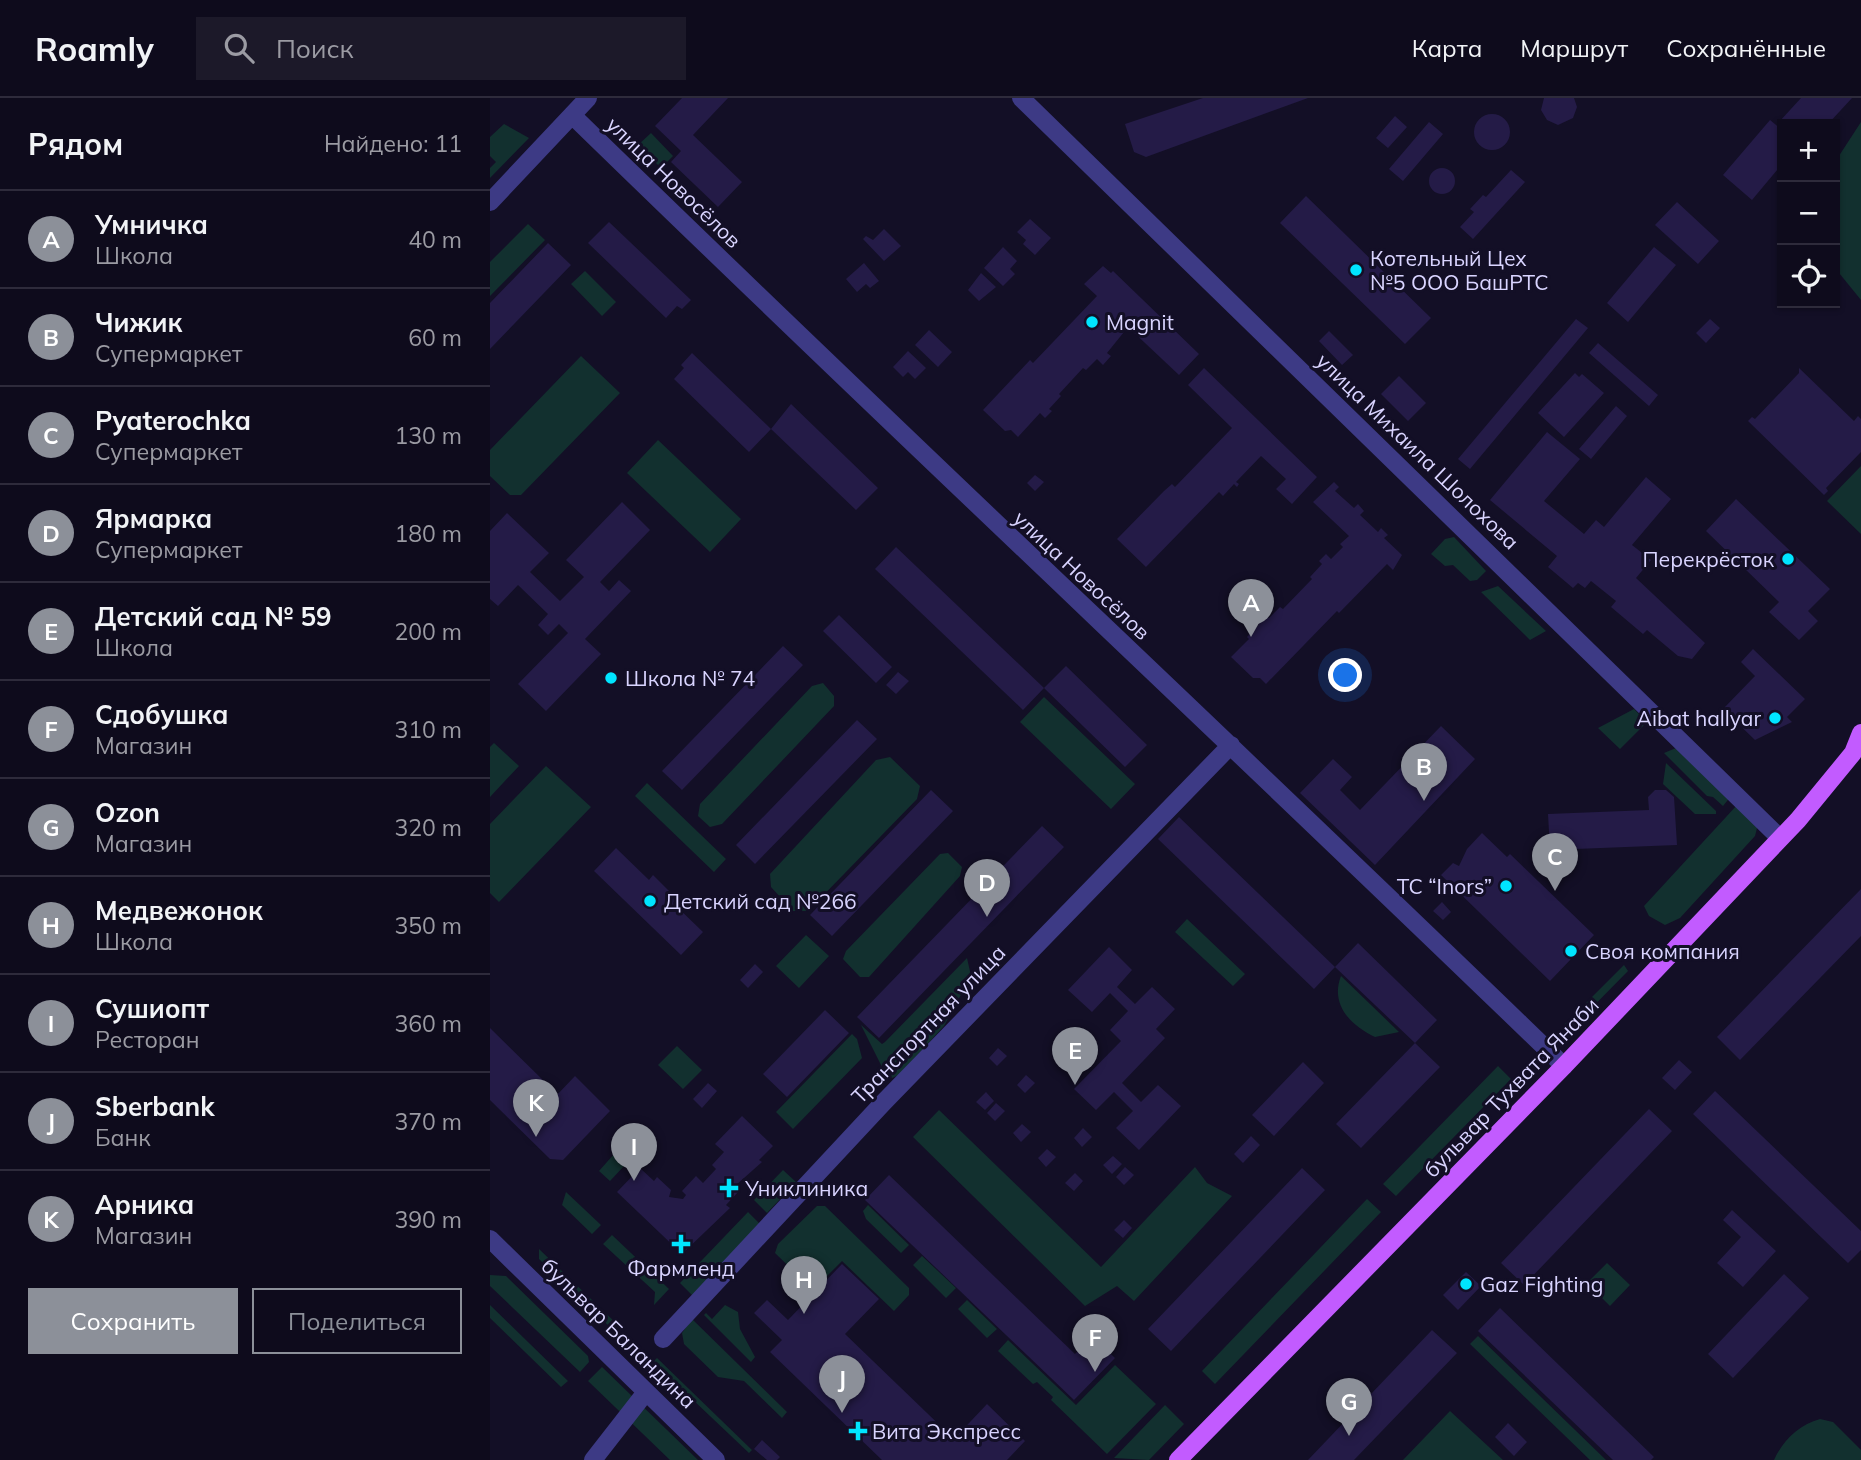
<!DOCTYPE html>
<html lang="ru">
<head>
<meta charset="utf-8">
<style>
  :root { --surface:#0e0b1c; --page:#1c1929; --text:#f1f3f6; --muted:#9b9ba3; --line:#2e2b3b; --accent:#8c9099 }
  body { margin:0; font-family:Mulish,sans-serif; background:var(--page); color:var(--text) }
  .controls { position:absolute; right:21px; top:21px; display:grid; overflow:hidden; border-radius:0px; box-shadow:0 2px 5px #0004 }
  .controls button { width:63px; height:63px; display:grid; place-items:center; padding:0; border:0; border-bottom:2px solid var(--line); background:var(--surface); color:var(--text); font:35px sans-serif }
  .you { position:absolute; left:856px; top:578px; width:24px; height:24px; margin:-18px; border:5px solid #fff; border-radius:50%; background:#1a73e8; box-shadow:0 0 0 10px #1a73e833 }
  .badge { display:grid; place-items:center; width:46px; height:46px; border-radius:50%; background:var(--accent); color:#fff; font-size:23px; font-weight:700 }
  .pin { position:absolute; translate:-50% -58px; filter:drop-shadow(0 2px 4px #0008) }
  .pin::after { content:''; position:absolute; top:37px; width:24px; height:21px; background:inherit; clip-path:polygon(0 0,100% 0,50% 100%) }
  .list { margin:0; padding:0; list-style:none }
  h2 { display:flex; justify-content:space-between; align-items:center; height:91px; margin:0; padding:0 28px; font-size:30px }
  h2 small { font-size:23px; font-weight:400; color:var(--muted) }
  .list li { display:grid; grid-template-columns:46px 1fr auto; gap:21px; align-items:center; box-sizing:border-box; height:98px; padding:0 28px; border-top:2px solid var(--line) }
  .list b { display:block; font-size:26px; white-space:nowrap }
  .list p { margin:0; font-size:23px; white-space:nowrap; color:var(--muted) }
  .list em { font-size:23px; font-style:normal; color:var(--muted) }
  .actions { display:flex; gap:14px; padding:21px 28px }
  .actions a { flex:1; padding:16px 0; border:2px solid var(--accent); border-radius:0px; text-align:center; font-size:24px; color:var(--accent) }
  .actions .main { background:var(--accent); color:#fff }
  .icon { flex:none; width:38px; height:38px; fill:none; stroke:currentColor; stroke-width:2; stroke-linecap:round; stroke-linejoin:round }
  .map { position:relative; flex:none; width:1371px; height:1362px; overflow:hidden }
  header { display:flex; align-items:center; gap:42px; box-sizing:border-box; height:98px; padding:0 35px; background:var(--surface); border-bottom:2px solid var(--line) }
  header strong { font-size:33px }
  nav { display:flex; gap:38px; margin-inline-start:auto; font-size:24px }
  .search { width:490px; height:63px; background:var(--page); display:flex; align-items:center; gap:18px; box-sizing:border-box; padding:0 24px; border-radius:0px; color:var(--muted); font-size:26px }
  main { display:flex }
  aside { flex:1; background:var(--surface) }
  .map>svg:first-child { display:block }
  .green { fill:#12302f }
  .building { fill:#241b47 }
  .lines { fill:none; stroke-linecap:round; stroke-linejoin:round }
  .minor { stroke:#3d3a85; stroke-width:18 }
  .major { stroke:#c25bff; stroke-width:18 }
  .poi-dot { fill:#00e5ff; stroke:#130f26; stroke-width:2.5 }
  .labels { text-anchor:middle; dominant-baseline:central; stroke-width:6; stroke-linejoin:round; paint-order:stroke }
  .street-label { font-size:21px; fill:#d9d4ff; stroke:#130f26 }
  .poi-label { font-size:21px; fill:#d9d4ff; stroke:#130f26; text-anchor:start }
</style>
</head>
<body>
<header>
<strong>Roamly</strong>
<div class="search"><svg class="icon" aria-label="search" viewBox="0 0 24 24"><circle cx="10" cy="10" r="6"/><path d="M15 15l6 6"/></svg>Поиск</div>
<nav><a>Карта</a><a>Маршрут</a><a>Сохранённые</a></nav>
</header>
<main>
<aside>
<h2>Рядом<small>Найдено: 11</small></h2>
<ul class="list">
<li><span class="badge">A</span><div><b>Умничка</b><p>Школа</p></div><em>40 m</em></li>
<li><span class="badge">B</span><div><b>Чижик</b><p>Супермаркет</p></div><em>60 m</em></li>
<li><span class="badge">C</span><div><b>Pyaterochka</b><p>Супермаркет</p></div><em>130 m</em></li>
<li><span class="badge">D</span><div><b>Ярмарка</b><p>Супермаркет</p></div><em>180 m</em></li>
<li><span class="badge">E</span><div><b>Детский сад № 59</b><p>Школа</p></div><em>200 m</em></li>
<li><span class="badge">F</span><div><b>Сдобушка</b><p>Магазин</p></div><em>310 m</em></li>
<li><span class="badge">G</span><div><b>Ozon</b><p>Магазин</p></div><em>320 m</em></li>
<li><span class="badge">H</span><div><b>Медвежонок</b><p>Школа</p></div><em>350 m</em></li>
<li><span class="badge">I</span><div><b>Сушиопт</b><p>Ресторан</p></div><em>360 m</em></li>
<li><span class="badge">J</span><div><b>Sberbank</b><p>Банк</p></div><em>370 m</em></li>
<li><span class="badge">K</span><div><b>Арника</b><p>Магазин</p></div><em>390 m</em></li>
</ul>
<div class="actions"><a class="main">Сохранить</a><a>Поделиться</a></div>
</aside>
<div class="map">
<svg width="1371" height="1362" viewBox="0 0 1371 1362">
  <rect width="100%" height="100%" fill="#130f26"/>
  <path class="green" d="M1371,24V202L1345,170V64Z
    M14,26L39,40L0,80V70L6,64L0,58V39Z
    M161,35L183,58L171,70L148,47Z
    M38,126L55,142L0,198V164Z
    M95,173L126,204L112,218L81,186Z
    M91,258L130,295L31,397H20L0,378V352Z
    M168,342L251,421L220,454L137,375Z
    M1371,368V436L1337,403Z
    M964,439L996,473L987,482L980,483L963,467L955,468L941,456L955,441Z
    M1008,488L1056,533L1040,542L991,494Z
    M333,585L344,598V608L232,726L220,729L208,718L210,706L322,588Z
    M554,599L645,686L621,711L530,624Z
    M1144,611L1157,624L1130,651L1108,630Z
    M4,645L29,668L0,699V649Z
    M1186,650L1241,698L1233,708L1223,699L1217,698L1174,655Z
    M400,659L430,688L427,701L318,813H303L281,789L280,776L386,662Z
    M1176,665L1226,713V716H1205L1173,686Z
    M56,668L101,709L9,804L0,795V726Z
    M157,685L236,761L224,774L145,698Z
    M1248,706L1268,726L1265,738L1190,820L1175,827L1159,818L1154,808Z
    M458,755L472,769L470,778L379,879H370L353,861L356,853L450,756Z
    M697,821L755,876L743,888L685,834Z
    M316,837L339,858L309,890L286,868Z
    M477,860L481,878L454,928L409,977L402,980L393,971L371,927L392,946L395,944Z
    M1134,867L1138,873L1077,935L1071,930Z
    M851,878L909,934L885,939C860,927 840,906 851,878Z
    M362,936L367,941L372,960L303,1031L286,1014Z
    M187,948L212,972L193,991L168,967Z
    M1008,968L1021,981L906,1098L893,1086Z
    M449,1012L611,1169L705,1069L717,1085L742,1098L644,1203L627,1188L595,1208L423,1039Z
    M132,1047H144L151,1050L120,1083L109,1073Z
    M293,1072L306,1084L277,1115L264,1102Z
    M76,1094L111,1127L102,1136L72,1107Z
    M877,1101L891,1114L725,1286L712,1273Z
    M378,1107L419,1147L411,1155L376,1121L373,1113Z
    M327,1108H335L419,1190V1197L404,1213L352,1163L326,1189H320L285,1155L288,1146Z
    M258,1114L271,1127L203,1198L190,1185Z
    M122,1137L179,1191L164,1207L165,1194L113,1146Z
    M49,1151L128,1227L123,1232L49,1161Z
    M432,1158L466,1190L456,1200L423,1167Z
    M1117,1165L1140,1187L1120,1208L1097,1185Z
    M0,1177L16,1178L98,1258L99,1264L90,1274L0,1188Z
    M477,1202L507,1231L497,1240L468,1211Z
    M0,1207L78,1283L71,1289L0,1220Z
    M235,1207L248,1214L250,1231L265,1259L261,1264L214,1217L216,1215L222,1221Z
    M202,1221L297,1314L292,1320L254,1283L228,1279L194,1246L192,1235Z
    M988,1238L1116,1362H1100L980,1246Z
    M518,1242L586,1307L625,1267L666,1306L617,1356L561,1302L563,1299L547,1284L543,1286L508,1253Z
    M167,1260L262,1352L259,1355L163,1264Z
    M112,1269L208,1362H180L98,1283Z
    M675,1307L694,1326L659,1362L624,1360Z
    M960,1313L1013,1362H913Z
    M1330,1321L1343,1324L1371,1352V1362H1284C1293,1342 1309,1327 1330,1321Z"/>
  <path class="building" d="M192,0H238L203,37L252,84L228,109L181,64L191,53L165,28Z
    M713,0H818L656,59L644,54L635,26Z
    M1054,0H1084L1087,9L1083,20L1068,27L1057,22L1051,12Z
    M1311,0H1362L1338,26H1291L1289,24Z
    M984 34a18 18 0 1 1 36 0a18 18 0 1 1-36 0Z
    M905,18L917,29L898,50L886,40Z
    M1280,22L1292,32V66L1262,102L1233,77Z
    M939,24L953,36L913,83L899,71Z
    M939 83a13 13 0 1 1 26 0a13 13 0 1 1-26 0Z
    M1021,72L1035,84L983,141L970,129L984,114L980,111L993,97L996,99Z
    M816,98L941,220L915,246L790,125Z
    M1187,104L1229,143L1208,166L1165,127Z
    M540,121L561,140L545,157L533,146L536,142L527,134Z
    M119,124L201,202L192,211L187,208L176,220L98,145Z
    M394,131L411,148L394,163L373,141L376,138L383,142Z
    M58,145L81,167L0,251V205Z
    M513,149L527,163L520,171L525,176L513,188L494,170Z
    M1164,149L1186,167L1138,224L1117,205Z
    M374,165L389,183L380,190L376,186L367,194L356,181Z
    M613,168L621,175L623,173L709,256L689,277L638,229L617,255L621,258L613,267L607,261L596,272L593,270L569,296L571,298L559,311L562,313L555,320L550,315L528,339L521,332L515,333L493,312L540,262L543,265L607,198L594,186Z
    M491,175L506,189L489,203L478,192Z
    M1086,221L1098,230L980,371L968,361Z
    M1220,221L1230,230L1216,245L1206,235Z
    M439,232L462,254L448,269L425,247Z
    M839,233L863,257L852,267L829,243Z
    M1108,245L1168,297L1159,308L1099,255Z
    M418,253L436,270L425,281L418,274L413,279L403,269Z
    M202,255L281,331L259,354L184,281L194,270L191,267Z
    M714,270L827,379L802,406L786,391L796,381L771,358L746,384L749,386L747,389L744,386L733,398L729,394L656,469L627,441L674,393L682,386L685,389L742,330L698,287Z
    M1309,270L1364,323L1368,318L1371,321V354L1336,390L1338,393L1334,397L1258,323L1262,319L1265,321L1309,275Z
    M1085,275L1089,279L1092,276L1114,295L1074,339L1048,315Z
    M909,278L936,305L918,323L891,296Z
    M301,306L388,390L366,412L281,331Z
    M1126,308L1137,318L1101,361L1089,351Z
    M1057,334L1090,361L1054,403L1094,436L1106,422L1114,429L1156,379L1181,401L1142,447L1161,462L1146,480L1215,545L1202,561L1188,558L1157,532L1153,536L1121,509L1126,503L1101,483L1095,490L1088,485L1083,490L1058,469L1067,458L1000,402Z
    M545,377L554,384L545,393L537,385Z
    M844,384L849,389L845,393L864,410L868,406L874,413L870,417L888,434L891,430L898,437L894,440L912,457L903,472L897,466L849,515L847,513L776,586L770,580H763L741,559L759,541L757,539L769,526L766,523L774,515L779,520L790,509L793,511L822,481L820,479L832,466L829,463L836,456L841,461L853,449L850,446L859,438L823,404Z
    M1246,401L1340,491L1318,513L1328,523L1309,542L1279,514L1289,504L1216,433Z
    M132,404L160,432L110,484L119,493L129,482L141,493L95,541L111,556L56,613L28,586L78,535L69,526L58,537L48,527L58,516L28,487L8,508L0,501V433L17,415L59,455L40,474L70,503L94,479L76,462Z
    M406,449L554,590L533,612L385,471Z
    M349,517L402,569L386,585L333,533Z
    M293,548L313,567L192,692L172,673Z
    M1263,551L1315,601L1297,619L1302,624L1265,642L1233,611L1265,578L1251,564Z
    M576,568L657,647L635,669L554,590Z
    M408,574L419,583L406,596L396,587Z
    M367,622L387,641L265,766L246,747Z
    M951,628L985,661L885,767L810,695L843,661L862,679L850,692L870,712Z
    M441,692L463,713L342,838L320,817Z
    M1165,692H1176L1184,699L1187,747L1060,752L1058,716L1159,712L1158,699Z
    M689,719L845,869L824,891L668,741Z
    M552,728L574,749L389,940L367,919Z
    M992,735L1017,759L1020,756L1104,837L1060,883L951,777L963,765L969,768L977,751Z
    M126,750L159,782L163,777L187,801L183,805L213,834L191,857L104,773Z
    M1371,791V838L1250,962L1227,939Z
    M952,804L961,814L953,822L943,813Z
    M868,845L947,922L925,945L950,969L871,1050L846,1026L925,945L845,869Z
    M619,849L642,872L627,889L645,906L662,889L685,911L666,931L675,940L632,985L651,1004L668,987L691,1008L649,1052L626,1030L643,1013L624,994L606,1012L584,991L631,943L620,932L638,913L620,895L602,914L578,892Z
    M265,866L273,874L258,890L250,882Z
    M335,912L359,935L297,999L273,976Z
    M0,930L58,987L55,990L65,999L85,978L120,1013L73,1062L60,1061L0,1002Z
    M508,950L517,958L507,968L499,960Z
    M1189,962L1202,974L1185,992L1172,980Z
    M813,964L834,985L784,1038L762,1017Z
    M536,977L545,985L535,995L527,987Z
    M218,985L227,993L212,1010L203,1001Z
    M1225,993L1371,1133V1152L1358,1165L1203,1016Z
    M496,994L504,1003L495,1012L486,1004Z
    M506,1005L515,1013L505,1023L497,1015Z
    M1159,1011L1182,1033L1034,1187L1011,1165Z
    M252,1018L283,1048L269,1062L272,1064L245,1088L249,1093L236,1107L240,1110L192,1156L127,1094L150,1070L164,1083L167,1079L181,1092L179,1099L193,1101L196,1097L192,1093L206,1078L213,1085L226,1071L222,1067L234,1054L225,1046Z
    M532,1026L541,1034L531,1044L523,1035Z
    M593,1030L602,1039L592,1049L584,1040Z
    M761,1038L770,1047L753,1065L744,1056Z
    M557,1051L566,1059L556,1069L548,1060Z
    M623,1058L632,1066L622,1076L613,1067Z
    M635,1069L644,1077L634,1087L626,1079Z
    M812,1070L835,1092L681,1253L658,1231Z
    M585,1075L593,1083L584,1093L575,1085Z
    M399,1077L585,1256L602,1238L625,1260L584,1302L375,1102Z
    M1242,1112L1286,1153L1253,1189L1227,1165L1251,1139L1233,1122Z
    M634,1122L642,1130L633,1140L624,1132Z
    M352,1166L389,1201L355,1236L464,1341L497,1306L535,1343L517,1362H392L280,1254L292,1242L264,1215L277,1202L298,1222Z
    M976,1174L991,1188L968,1212L953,1197Z
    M1294,1176L1319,1200L1243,1280L1218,1256Z
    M1010,1210L1164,1359L1161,1362H1123L988,1233Z
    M942,1232L967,1255L864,1362H818Z
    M1018,1325L1037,1344L1024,1358L1005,1339Z
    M272,1342L290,1359L287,1362H277L264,1351Z"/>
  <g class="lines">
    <path class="minor" d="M531,0L1290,740
      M82,17C410,337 745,649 1074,968
      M0,104L98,0
      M0,1141L226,1362
      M173,1241L393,1005L741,647
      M103,1362L156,1294"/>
    <path class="major" d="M688,1362L1074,968L1308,722L1363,655L1371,635"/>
  </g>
  <g class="poi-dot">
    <circle cx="866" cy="172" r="7"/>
    <circle cx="602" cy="224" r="7"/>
    <circle cx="1298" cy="461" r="7"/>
    <circle cx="121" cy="580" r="7"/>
    <circle cx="1285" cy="620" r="7"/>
    <circle cx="1016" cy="788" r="7"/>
    <circle cx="160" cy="803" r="7"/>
    <circle cx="1081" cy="853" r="7"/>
    <path d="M235.5 1079.5h7v7h7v7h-7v7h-7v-7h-7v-7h7z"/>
    <path d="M187.5 1135.5h7v7h7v7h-7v7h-7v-7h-7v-7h7z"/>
    <circle cx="976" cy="1186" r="7"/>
    <path d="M364.5 1322.5h7v7h7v7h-7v7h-7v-7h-7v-7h7z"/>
  </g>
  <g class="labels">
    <g class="street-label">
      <text transform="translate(184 84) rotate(44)">улица Новосёлов</text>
      <text transform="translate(928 353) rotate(44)">улица Михаила Шолохова</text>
      <text transform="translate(592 477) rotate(43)">улица Новосёлов</text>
      <text transform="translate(438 926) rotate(-46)">Транспортная улица</text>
      <text transform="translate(1021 989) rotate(-46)">бульвар Тухвата Янаби</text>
      <text transform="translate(129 1235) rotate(44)">бульвар Баландина</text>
    </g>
    <g class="poi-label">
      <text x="880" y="160">Котельный Цех<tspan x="880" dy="24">№5 ООО БашРТС</tspan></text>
      <text x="616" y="224">Magnit</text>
      <text x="1284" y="461" text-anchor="end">Перекрёсток</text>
      <text x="135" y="580">Школа № 74</text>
      <text x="1271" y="620" text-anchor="end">Aibat hallyar</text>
      <text x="1002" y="788" text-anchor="end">TC “Inors”</text>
      <text x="174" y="803">Детский сад №266</text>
      <text x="1095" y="853">Своя компания</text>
      <text x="255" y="1090">Униклиника</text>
      <text x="191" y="1170" text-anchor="middle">Фармленд</text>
      <text x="990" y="1186">Gaz Fighting</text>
      <text x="382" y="1333">Вита Экспресс</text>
    </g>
  </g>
</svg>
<div class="controls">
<button>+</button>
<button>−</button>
<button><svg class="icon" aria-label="locate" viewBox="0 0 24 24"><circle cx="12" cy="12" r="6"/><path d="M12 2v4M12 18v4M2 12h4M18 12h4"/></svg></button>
</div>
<div class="you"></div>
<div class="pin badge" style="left:761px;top:539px">A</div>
<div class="pin badge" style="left:934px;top:703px">B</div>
<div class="pin badge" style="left:1065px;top:793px">C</div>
<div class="pin badge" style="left:497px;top:819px">D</div>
<div class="pin badge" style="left:585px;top:987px">E</div>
<div class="pin badge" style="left:605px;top:1274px">F</div>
<div class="pin badge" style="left:859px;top:1338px">G</div>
<div class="pin badge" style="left:314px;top:1216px">H</div>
<div class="pin badge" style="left:144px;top:1083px">I</div>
<div class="pin badge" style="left:352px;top:1315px">J</div>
<div class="pin badge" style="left:46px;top:1039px">K</div>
</div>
</main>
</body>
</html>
